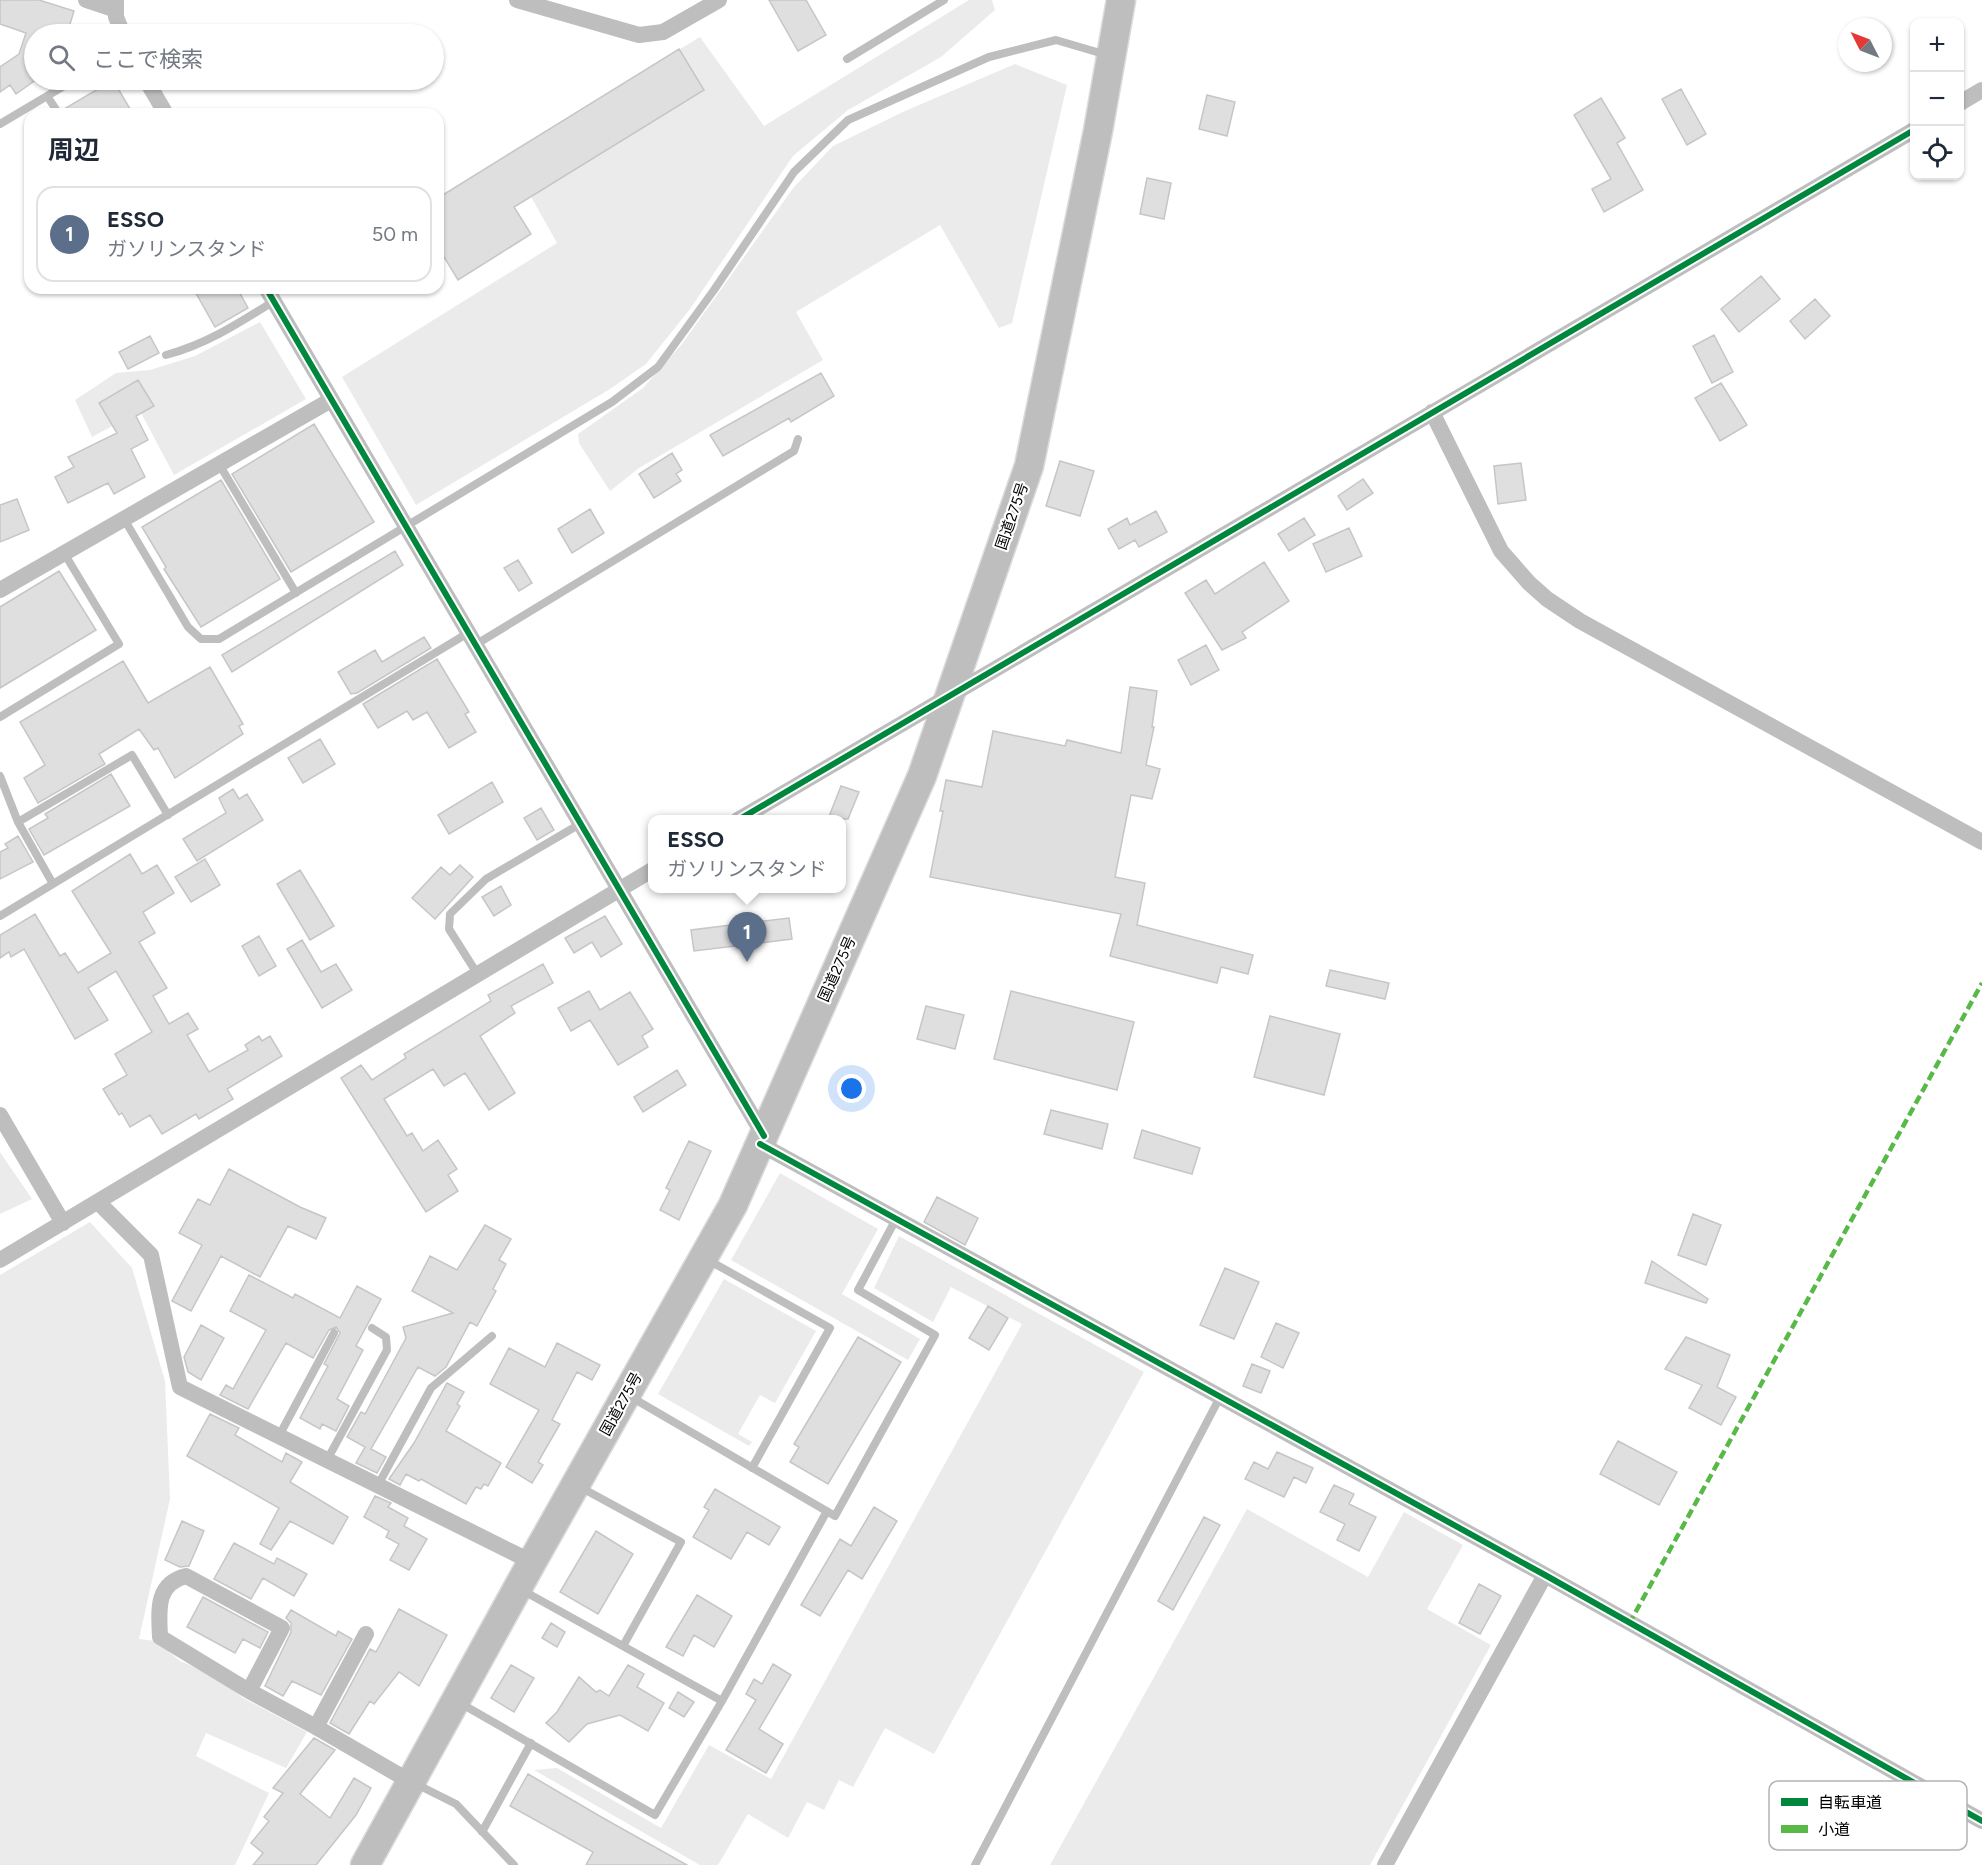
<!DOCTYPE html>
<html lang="ja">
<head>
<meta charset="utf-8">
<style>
  :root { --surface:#fff; --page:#f2f2f3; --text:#1f2937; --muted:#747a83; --line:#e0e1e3; --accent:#595959 }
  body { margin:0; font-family:Figtree,"Noto Sans JP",sans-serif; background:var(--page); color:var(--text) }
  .controls { position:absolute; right:18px; top:18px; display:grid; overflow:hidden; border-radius:12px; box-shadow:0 2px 4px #0004 }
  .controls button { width:54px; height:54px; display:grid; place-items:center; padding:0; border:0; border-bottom:2px solid var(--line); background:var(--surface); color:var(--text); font:30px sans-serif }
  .compass { position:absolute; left:1838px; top:18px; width:54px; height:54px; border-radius:50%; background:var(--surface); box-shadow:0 2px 4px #0004; rotate:312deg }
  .you { position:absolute; left:852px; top:1089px; width:21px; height:21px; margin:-15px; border:4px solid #fff; border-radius:50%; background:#1a73e8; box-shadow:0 0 0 9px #1a73e833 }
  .badge { display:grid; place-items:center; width:39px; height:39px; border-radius:50%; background:var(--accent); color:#fff; font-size:20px; font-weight:700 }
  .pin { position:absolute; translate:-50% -50px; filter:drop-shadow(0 2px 3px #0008) }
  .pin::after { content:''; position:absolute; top:32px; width:21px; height:18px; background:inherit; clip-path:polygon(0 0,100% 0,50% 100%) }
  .popup { position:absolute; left:648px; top:815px; width:198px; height:78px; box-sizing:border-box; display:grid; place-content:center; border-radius:12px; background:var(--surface); filter:drop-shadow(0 2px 4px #0005); font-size:20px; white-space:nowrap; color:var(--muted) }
  .popup b { font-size:22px; color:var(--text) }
  .popup::after { content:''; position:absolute; left:50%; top:100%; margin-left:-12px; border:12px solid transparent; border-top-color:var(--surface) }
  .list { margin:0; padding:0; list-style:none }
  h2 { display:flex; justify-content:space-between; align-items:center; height:78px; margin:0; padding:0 24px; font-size:26px }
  h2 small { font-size:20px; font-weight:400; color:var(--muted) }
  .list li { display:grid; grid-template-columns:39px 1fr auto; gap:18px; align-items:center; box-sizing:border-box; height:96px; margin:0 12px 12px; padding:0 12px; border:2px solid var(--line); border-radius:18px }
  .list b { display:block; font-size:22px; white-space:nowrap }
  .list p { margin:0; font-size:20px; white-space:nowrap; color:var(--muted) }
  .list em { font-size:20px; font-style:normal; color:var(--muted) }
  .icon { flex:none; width:33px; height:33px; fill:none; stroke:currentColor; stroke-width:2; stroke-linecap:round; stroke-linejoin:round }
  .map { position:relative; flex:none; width:1982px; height:1865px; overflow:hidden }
  .search { position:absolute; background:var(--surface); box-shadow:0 2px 4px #0004; left:24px; top:24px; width:420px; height:66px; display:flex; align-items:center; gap:15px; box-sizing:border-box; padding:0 21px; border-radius:33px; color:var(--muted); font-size:22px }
  .panel { position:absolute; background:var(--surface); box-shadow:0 2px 4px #0004; left:24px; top:108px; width:420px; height:186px; border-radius:18px }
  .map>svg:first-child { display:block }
  .green { fill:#ebebeb }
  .building { fill:#dfdfdf; stroke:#c6c6c6; stroke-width:1.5 }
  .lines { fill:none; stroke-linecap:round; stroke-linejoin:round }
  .trunk-casing { stroke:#dbdbdb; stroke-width:31 }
  .service { stroke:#bebebe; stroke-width:8 }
  .minor { stroke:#bebebe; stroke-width:16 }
  .trunk { stroke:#bebebe; stroke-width:28 }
  .quiet { stroke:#58b947; stroke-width:4.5; stroke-dasharray:9 4.5; stroke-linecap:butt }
  .cycleway-casing { stroke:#fff; stroke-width:10 }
  .cycleway { stroke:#00873e; stroke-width:6 }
  .labels { text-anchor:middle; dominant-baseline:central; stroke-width:4.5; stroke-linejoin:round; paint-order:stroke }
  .street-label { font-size:15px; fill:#000; stroke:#fff }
  .key { fill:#fff; stroke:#b2b2b2; stroke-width:1.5 }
  .key-label { font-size:16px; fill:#000 }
</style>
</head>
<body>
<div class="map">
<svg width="1982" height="1865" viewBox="0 0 1982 1865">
  <rect width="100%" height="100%" fill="#fff"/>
  <path class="green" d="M969,0H992L995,10L941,57L848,110L793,156L690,309L646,364L610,389L416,505L342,377L557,243L507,154L700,37L764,126Z
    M1015,64L1067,85L1012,323L999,328L940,225L796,312L823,360L639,468L610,491L579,443L578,434L643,388L682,344L794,187L833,146L905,111Z
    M260,322L306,399L174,475L140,411L92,437L75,400L116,373L150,370L195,356Z
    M0,1152L32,1199L0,1214Z
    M780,1173L878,1229L842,1294L920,1339L908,1360L731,1260Z
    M90,1222L132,1268L165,1381L170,1499L139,1639L156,1641L180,1661L216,1676L243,1698L307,1732L286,1768L206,1733L196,1756L269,1793L235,1865H0V1275Z
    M899,1236L1144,1372L934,1754L885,1728L853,1787L839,1780L824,1810L807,1802L788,1838L748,1814L718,1865H700L534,1770L557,1768L661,1828L709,1745L771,1779L1022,1324L951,1287L933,1322L874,1288Z
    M724,1279L816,1331L775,1403L760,1395L738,1434L752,1442L749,1446L658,1394Z
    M1247,1509L1368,1577L1404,1512L1463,1545L1427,1609L1491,1645L1370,1865H1050Z"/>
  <path class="building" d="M0,0H39L74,11L67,34H34V81L16,94L10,85L0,92V67L19,54L26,33L0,24Z
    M769,0H806L826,35L798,51Z
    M679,49L704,90L514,207L531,234L458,280L438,247V198Z
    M113,80L133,114H65L64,109Z
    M1681,89L1706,134L1687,145L1662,99Z
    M1207,95L1235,102L1227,136L1199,129Z
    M1601,98L1625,138L1617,143L1643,190L1604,212L1592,189L1611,179L1574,115Z
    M1147,178L1171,183L1164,219L1140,214Z
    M1761,276L1780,299L1739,332L1721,309Z
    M193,288H237L248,308L215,327Z
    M1815,299L1830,316L1805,339L1790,321Z
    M1714,335L1733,372L1712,383L1693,346Z
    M150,336L159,353L128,369L119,352Z
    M821,373L834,396L791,422L789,418L723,456L710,435Z
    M138,380L154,406L136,416L148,440L131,449L145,477L114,494L108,483L68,503L55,477L74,467L68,457L117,433L99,403Z
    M1721,383L1747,425L1720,441L1695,398Z
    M314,424L374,522L291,572L232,474Z
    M672,453L682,470L676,474L681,481L654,498L639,474Z
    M1060,461L1094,471L1080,516L1046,506Z
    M1521,463L1526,500L1498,504L1494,466Z
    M1363,479L1373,493L1347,510L1338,496Z
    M221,480L280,579L201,627L164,569L166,567L142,527Z
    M17,499L29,530L0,542V505Z
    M590,509L604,533L572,553L558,529Z
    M1156,511L1167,532L1139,547L1135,540L1119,549L1108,529L1127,518L1130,525Z
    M1304,518L1315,535L1289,551L1278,534Z
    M1349,528L1362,556L1326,572L1313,544Z
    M395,551L403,565L232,672L222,655Z
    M518,560L532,583L519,591L504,568Z
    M1264,562L1289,601L1242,632L1246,638L1222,650L1185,593L1206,580L1215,594Z
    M59,571L96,630L0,688V607Z
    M424,637L431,648L357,693L351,694L338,672L375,650L382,662Z
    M1206,645L1219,670L1191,685L1178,660Z
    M437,659L469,712L465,714L476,732L449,748L427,712L413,720L407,711L378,728L363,704Z
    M123,661L148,703L210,667L243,724L239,726L243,734L175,778L158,748L154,750L139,729L99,754L105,764L38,803L24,778L45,765L20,722Z
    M1130,687L1157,691L1152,727H1154L1146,765L1160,769L1152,799L1131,795L1115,877L1145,883L1137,925L1253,955L1248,974L1221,967L1217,983L1110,956L1121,914L930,877L943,811H940L946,780L982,787L993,731L1065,746L1067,740L1121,753Z
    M320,739L335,764L303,783L288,758Z
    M111,774L130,806L44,855L29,829L48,818L45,814Z
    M492,782L503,802L449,834L438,815Z
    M841,786L859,792L848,819H828Z
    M233,789L239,799L247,794L263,820L197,861L183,839L226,813L219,798Z
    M541,808L554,830L537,840L524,818Z
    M18,836L33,862L0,879V852L8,848L5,844Z
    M130,854L142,874L157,865L174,893L143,912L155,933L139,942L167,988L153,996L169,1024L188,1013L198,1029L187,1035L209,1072L248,1050L245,1045L259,1036L262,1041L270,1036L282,1056L227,1089L233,1099L199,1119L196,1114L162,1134L150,1115L130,1127L122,1113L119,1115L103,1089L127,1075L115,1054L152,1032L116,971L88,988L108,1020L75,1039L24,949L11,957L9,952L0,958V935L35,914L60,956L65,953L78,973L111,953L72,891Z
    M205,859L220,885L191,902L175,877Z
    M460,865L473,877L435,919L412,898L441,867L450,875Z
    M300,870L334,926L310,940L277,884Z
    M501,886L511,905L494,916L482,897Z
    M605,916L622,944L601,957L592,942L574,953L565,938Z
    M789,918L792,939L694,951L691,930Z
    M259,936L276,966L259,976L242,946Z
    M302,940L321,972L336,964L352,990L322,1008L287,949Z
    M543,964L553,983L511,1006L515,1013L480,1036L515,1093L489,1110L465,1073L444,1086L433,1069L384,1099L407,1136L412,1133L423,1151L438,1140L457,1169L448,1175L458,1191L426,1212L341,1078L361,1065L372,1080L406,1058L404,1054L491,1001L488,995Z
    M1330,970L1389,983L1385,999L1326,986Z
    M589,991L600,1010L630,992L653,1029L642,1036L648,1047L618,1065L590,1020L571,1031L558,1008Z
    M1011,991L1134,1022L1117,1090L994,1059Z
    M926,1006L964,1015L955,1049L917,1039Z
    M1270,1016L1340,1034L1324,1095L1254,1077Z
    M677,1070L686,1085L643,1112L634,1097Z
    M1051,1110L1108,1124L1102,1149L1044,1134Z
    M1142,1130L1200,1148L1192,1174L1134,1158Z
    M689,1141L711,1151L679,1220L660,1210L670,1190L666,1188Z
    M229,1169L300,1207L326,1218L316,1239L288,1226L260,1277L221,1256L191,1311L172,1301L202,1245L179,1233L198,1199L210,1205Z
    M937,1197L978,1218L965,1245L924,1222Z
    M1693,1214L1721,1225L1706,1265L1678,1255Z
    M485,1225L511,1239L499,1260L506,1264L493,1289L496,1291L477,1326L470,1322L446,1367L435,1376L418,1367L371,1449L386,1457L377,1473L356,1463L365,1447L347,1437L361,1412L365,1414L406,1338L403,1327L453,1313L412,1291L430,1256L457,1270Z
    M1652,1261L1708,1299L1706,1303L1645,1283Z
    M1225,1268L1259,1282L1234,1339L1200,1325Z
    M249,1275L293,1298L295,1294L340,1318L357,1286L381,1299L356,1346L363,1350L337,1399L349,1406L336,1431L322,1424L320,1429L300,1418L328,1366L324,1364L340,1333L336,1327L329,1330L313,1358L286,1343L248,1409L220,1395L226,1385L233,1389L266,1330L230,1311Z
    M988,1306L1008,1318L989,1350L969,1338Z
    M1276,1323L1299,1333L1283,1368L1261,1357Z
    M201,1325L224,1338L201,1380L188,1372L184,1357Z
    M858,1337L901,1362L828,1484L790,1462L799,1447L794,1444Z
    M1686,1337L1730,1355L1717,1387L1736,1397L1721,1425L1689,1408L1702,1385L1665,1369Z
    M557,1343L600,1365L592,1380L577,1372L552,1420L560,1424L538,1462L543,1465L532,1483L506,1467L539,1410L490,1384L509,1348L545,1367Z
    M1252,1364L1270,1371L1261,1393L1243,1386Z
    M447,1383L464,1392L457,1404L460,1406L446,1431L501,1463L488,1486L484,1484L481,1489L476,1487L466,1504L421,1479L419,1481L406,1474L400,1485L389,1479L414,1443Z
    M210,1414L239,1428L235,1435L282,1462L286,1453L302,1462L290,1482L348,1517L333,1544L290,1521L271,1550L260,1544L279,1508L187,1456Z
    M1618,1441L1677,1472L1659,1505L1600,1474Z
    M1277,1452L1313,1468L1306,1483L1294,1477L1284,1497L1245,1479L1254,1462L1268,1469Z
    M1334,1485L1354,1494L1349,1504L1376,1517L1359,1551L1337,1540L1345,1524L1320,1512Z
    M715,1489L780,1527L769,1545L747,1532L731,1559L693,1537L709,1510L704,1507Z
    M375,1496L391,1503L388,1507L408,1518L404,1526L427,1539L409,1570L390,1560L399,1544L386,1537L389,1531L364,1517Z
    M874,1507L897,1521L862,1579L848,1570L820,1616L801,1605L840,1539L851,1546Z
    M1204,1517L1220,1525L1173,1610L1158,1601Z
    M182,1521L204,1531L189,1566L180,1567L165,1560Z
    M596,1531L633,1554L598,1614L560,1592Z
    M234,1543L274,1564L277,1558L307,1574L294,1596L263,1578L251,1599L214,1579Z
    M1479,1584L1501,1596L1480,1634L1459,1623Z
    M697,1595L732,1616L714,1647L694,1635L683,1656L666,1647Z
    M203,1597L268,1632L260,1648L243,1639L235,1653L187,1627Z
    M399,1609L447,1635L419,1686L399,1672L374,1704L370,1701L349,1734L330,1723L370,1649L376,1652Z
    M291,1610L336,1636L338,1631L352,1639L321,1695L292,1681L283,1696L265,1686L291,1632V1623L286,1618Z
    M551,1623L565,1632L557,1647L542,1638Z
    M773,1664L791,1675L759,1729L783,1744L766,1773L726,1750L756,1700L746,1694L754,1679L762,1684Z
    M511,1665L534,1678L514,1712L491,1698Z
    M628,1665L644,1674L637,1687L664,1703L648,1731L620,1715L587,1724L569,1742L546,1723L557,1712L579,1677L596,1692L600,1690L609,1696Z
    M678,1692L694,1702L684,1717L669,1708Z
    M314,1738L335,1750L300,1794L330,1818L354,1778L371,1788L356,1815L316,1865H253L263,1853L251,1843L269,1821L264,1817L283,1793L273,1788Z
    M528,1774L603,1818L687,1865H586L593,1852L510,1806Z"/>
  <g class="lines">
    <defs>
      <path id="trunk" d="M365,1865L532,1562L733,1205L922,776L1029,466L1098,131L1121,0"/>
    </defs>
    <use href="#trunk" class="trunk-casing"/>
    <path class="service" d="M847,59L944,0
      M47,96L59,114
      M0,124L74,80
      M166,355C207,344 239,323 274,301
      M219,464L296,593
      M124,519L188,627L201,639H219L612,402L658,367L714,290L794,172L848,120L989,57L1056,40L1107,55
      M475,645L794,451L798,439
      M0,717L119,644L64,553
      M0,776L18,822L53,884
      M18,822L132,755L168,815
      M0,916L468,633
      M478,975L449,929L450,914L486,879L580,824
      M708,1260L830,1328L752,1468
      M631,1397L835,1516L935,1335L858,1290L896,1219
      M279,1436L334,1333
      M327,1460L387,1350L386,1337L372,1328
      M378,1485L431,1388L492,1336
      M580,1487L681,1542L623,1646
      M520,1589L722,1701L827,1511
      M460,1703L655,1815L722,1701
      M414,1783L456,1804L514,1865
      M482,1832L531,1743
      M975,1865L1220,1397"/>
    <path class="minor" d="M86,0L116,10
      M116,0V17L123,34
      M517,0L639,35L663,32L719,0
      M146,80L166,114
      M1960,103L1982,90
      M266,288L764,1136
      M1432,412L1501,551L1529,583L1547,599L1580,621L1982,842
      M0,590L331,400
      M738,820L1914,130
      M0,1115L63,1223
      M760,1144L1545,1575L1982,1821
      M98,1202L151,1255L180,1387L532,1562
      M0,1260L652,870
      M366,1634L316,1727L411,1782
      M249,1691L160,1637C159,1611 155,1584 186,1576L282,1628L249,1691L316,1727
      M1385,1865L1545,1575"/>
    <use href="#trunk" class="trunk"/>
    <path class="quiet" d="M1629,1624L1982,983"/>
    <defs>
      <path id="cycleway" d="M266,288L764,1136
        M738,820L1914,130
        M760,1144L1545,1575L1982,1821"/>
    </defs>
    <use href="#cycleway" class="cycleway-casing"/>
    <use href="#cycleway" class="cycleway"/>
  </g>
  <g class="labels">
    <g class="street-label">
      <text transform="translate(1012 516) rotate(-71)">国道275号</text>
      <text transform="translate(837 969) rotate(-66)">国道275号</text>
      <text transform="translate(621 1404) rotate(-61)">国道275号</text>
    </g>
  </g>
  <rect x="1769" y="1781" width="198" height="69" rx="9" class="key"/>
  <rect x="1781" y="1798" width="27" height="8" fill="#00873e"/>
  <rect x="1781" y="1825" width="27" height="8" fill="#58b947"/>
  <g class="key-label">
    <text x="1818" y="1808">自転車道</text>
    <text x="1818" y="1835">小道</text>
  </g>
</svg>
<div class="controls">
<button>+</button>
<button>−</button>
<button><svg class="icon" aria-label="locate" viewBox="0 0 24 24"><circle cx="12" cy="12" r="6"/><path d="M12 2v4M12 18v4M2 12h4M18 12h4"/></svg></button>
</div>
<svg class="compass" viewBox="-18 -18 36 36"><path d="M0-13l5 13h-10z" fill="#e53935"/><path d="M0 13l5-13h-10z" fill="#747a83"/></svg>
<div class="you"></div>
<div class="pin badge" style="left:747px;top:962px;background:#5c6f8a">1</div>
<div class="popup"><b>ESSO</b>ガソリンスタンド</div>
<div class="search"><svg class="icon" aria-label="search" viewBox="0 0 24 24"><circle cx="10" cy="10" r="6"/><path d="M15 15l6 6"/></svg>ここで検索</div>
<section class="panel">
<h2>周辺<small></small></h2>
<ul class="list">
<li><span class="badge" style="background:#5c6f8a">1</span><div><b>ESSO</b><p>ガソリンスタンド</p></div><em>50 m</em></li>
</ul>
</section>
</div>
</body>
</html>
